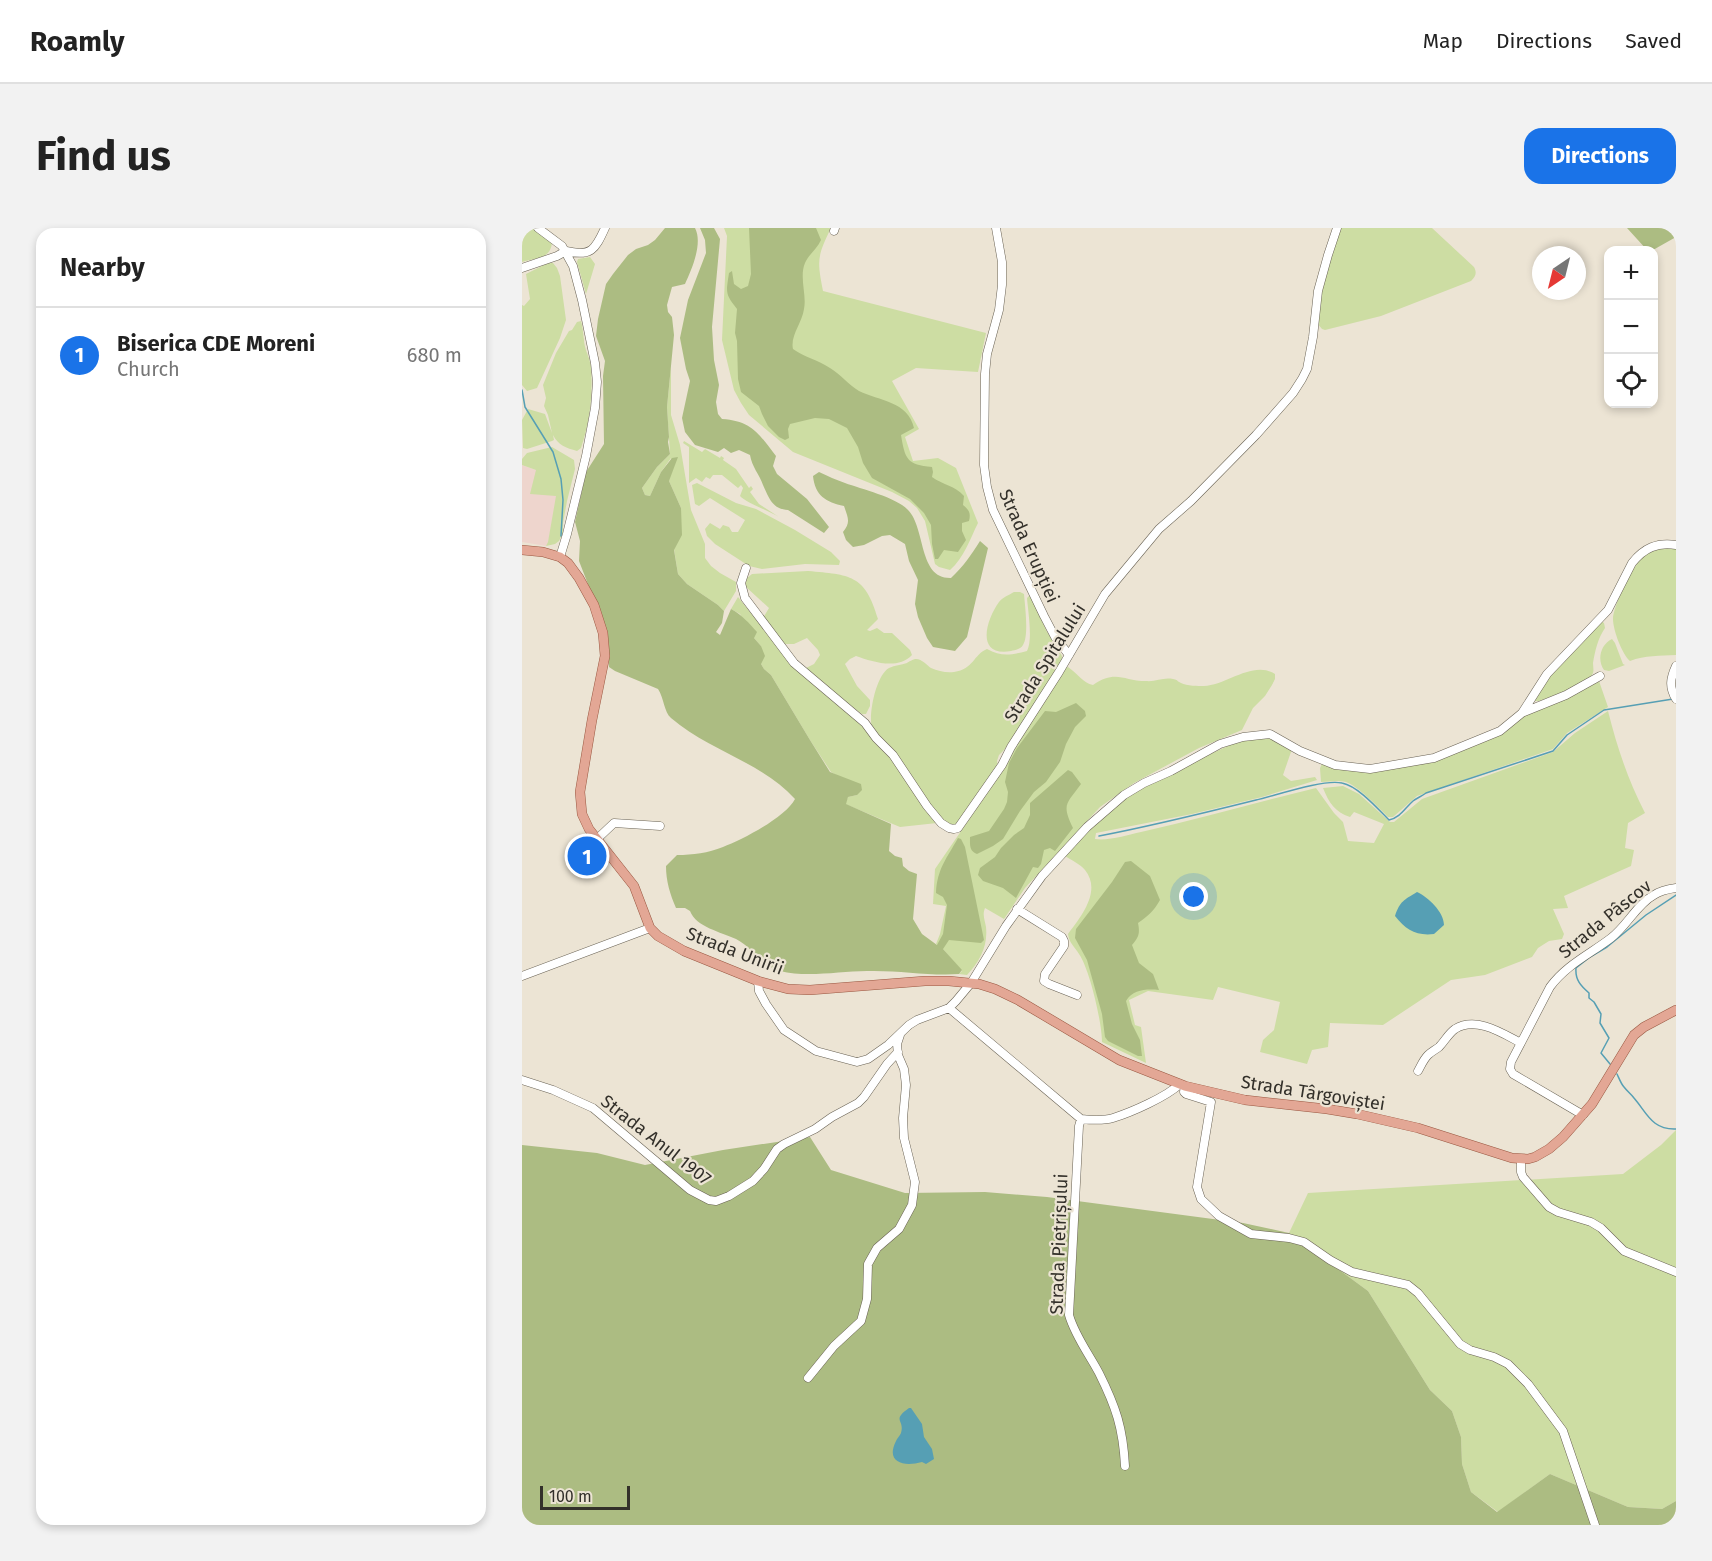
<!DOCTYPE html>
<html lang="en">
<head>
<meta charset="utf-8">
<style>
  :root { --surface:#fff; --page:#f2f2f2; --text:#222; --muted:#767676; --line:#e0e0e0; --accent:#1a73e8 }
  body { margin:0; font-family:"Fira Sans",sans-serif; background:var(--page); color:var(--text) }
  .controls { position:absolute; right:18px; top:18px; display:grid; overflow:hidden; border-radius:12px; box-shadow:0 3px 9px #0003 }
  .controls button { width:54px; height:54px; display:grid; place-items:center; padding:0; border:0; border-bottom:2px solid var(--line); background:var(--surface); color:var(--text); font:30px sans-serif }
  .compass { position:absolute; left:1010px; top:18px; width:54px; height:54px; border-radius:50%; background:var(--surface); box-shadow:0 3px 9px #0003; rotate:215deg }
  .scale { position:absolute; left:18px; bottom:15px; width:90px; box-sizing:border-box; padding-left:6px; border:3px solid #33302a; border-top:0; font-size:16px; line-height:21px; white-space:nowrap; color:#33302a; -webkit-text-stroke:4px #ece4d4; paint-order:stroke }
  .you { position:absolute; left:672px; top:669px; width:21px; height:21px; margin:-15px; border:4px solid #fff; border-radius:50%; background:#1a73e8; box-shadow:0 0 0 9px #1a73e833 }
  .badge { display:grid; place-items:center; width:39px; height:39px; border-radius:50%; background:var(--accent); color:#fff; font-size:20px; font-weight:700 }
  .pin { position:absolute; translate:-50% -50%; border:3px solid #fff; box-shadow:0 2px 6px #0006 }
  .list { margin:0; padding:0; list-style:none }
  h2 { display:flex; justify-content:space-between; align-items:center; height:78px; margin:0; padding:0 24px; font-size:26px }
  h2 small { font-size:20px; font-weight:400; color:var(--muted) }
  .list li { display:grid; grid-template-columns:39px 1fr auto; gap:18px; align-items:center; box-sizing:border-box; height:96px; padding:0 24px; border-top:2px solid var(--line) }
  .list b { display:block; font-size:22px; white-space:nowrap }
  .list p { margin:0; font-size:20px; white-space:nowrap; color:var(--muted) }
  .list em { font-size:20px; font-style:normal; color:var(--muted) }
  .icon { flex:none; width:33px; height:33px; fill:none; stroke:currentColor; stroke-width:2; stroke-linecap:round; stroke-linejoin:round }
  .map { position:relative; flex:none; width:1154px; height:1297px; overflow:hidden; border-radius:18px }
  header { display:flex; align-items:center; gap:36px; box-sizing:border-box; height:84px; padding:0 30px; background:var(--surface); border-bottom:2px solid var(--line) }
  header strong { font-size:28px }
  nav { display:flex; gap:33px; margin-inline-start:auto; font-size:21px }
  .intro { display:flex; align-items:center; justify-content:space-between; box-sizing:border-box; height:144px; padding:0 36px }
  h1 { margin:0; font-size:42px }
  .button { padding:15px 27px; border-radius:18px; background:var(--accent); color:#fff; font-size:21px; font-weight:700 }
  main { display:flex; gap:36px; padding:0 36px }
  aside { flex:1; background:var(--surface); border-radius:18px; box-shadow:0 3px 9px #0003 }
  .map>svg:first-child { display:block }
  .industrial { fill:#eed5cd }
  .green { fill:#cddda3 }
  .forest { fill:#acbc82 }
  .water { fill:#569fb4 }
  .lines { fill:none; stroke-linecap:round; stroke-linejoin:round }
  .stream { stroke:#569fb4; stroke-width:1.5 }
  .minor-casing { stroke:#696254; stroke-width:9 }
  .major-casing { stroke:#995741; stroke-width:10 }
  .minor { stroke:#fff; stroke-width:8 }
  .major { stroke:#e3a795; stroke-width:9 }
  .labels { text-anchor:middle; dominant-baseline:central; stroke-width:4.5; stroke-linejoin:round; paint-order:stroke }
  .street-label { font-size:18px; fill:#33302a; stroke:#ece4d4 }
</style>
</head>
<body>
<header>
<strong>Roamly</strong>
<nav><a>Map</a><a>Directions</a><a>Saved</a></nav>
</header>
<div class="intro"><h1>Find us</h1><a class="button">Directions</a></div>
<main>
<aside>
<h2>Nearby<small></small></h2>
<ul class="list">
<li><span class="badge">1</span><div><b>Biserica CDE Moreni</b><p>Church</p></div><em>680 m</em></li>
</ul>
</aside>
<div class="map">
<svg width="1154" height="1297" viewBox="0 0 1154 1297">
  <rect width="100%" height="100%" fill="#ece4d4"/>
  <path class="industrial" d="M0,237L14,242L35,268L26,315L24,318L0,314Z"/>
  <path class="green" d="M0,0H11L30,14C29,31 14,30 0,34Z
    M202,0H309C295,29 295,32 301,63L464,105L456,144L394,140L370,153L397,201L383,209L391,233L416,230L434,240L456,295C448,311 442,330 428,342L417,339L413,336L403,293L395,280L387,273L370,264L271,224L227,187L219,175L212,162L200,112L205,8Z
    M817,0H910L952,39C955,45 954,48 949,53L859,88L803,102L800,101L795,95V89L802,55Z
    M68,29L73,36L64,66L55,34L56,31Z
    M26,35H31L35,40L38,48L44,92L38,110L15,160L5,163L0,157V77L2,78L8,71L4,46Z
    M59,93C61,100 61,106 62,112C62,120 68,130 69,139C71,167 68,194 59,220L55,223C44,220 36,217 31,207L32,212L30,213L5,221L1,220L0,192L6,181L23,186L30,205L26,187L22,178L24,170L21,157L34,125L47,103L50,102L55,94Z
    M149,137V187L158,217L169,282L183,316V330L189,338L198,345L214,354V363L202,383L196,377L165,356L156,346L152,321L159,307V280L147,253L149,230L139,244L128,268L123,267L120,260L135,239L148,226L145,179Z
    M162,213L180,224L183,221L198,230L199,228L202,230L201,232L214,241L227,260L229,258L231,261L228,264L237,276L257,289C247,283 223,274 218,268L221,260L219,257L216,260L200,247H191L188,251L184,249L180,254L174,250L167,255V219L161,215Z
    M30,219L52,232L53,241L45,273L41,295V305L37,313L33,316L24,318L26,314L34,268L8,266L14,242L0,237V231L5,225Z
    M175,255L214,275L234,281L273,302L309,324L318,333L317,337L283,336L240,341L227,338L193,316L185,308L183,301L188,295L198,301L201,297L207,299L210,304H216L223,292L188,270L177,278L173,276L170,257Z
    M1146,319L1154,321V427C1138,428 1123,427 1108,433C1100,426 1091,402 1091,391C1091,378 1111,337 1121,329C1128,322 1137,320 1146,319Z
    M286,343C328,347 343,346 356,391L345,402L348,403L355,400L362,405H370L388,422L390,427C376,442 351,434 334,428L328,431L323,436L335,458L348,472V478L344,486H340L319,471L283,442L284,440L292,436L298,427L296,422L285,410L272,416H260L241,390L247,380L223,358L225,350L230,346Z
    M492,364H498L502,366C503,378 507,408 501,417C499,421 493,422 489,423C453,429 464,392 477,374C481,369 487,367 492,364Z
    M509,366L524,402L540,428V433L507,487L482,522L477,527L475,533L476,538L440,593L432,598L427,597L416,590L397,559L350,500C346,487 354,447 367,440C373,437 379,437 385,435C386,434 392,431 393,431C399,430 405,437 409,440C416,443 424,445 432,444C452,441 451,427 465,421C479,429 490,427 505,423C511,412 506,383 505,370Z
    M216,369L271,438L342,497L365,523L415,595L378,599L323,576L326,569L335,567L316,548L309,544L288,512L249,447L242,441L239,436V418L232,410L218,386L209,381Z
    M1079,393L1082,395L1083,400C1076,410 1073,423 1071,435C1071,438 1072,442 1071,445C1067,456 1029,469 1017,473H1012L1025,448Z
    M1090,411L1093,415L1101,436L1103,437L1087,443L1082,442C1075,432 1078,417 1090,411Z
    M546,439C555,445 561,455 571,457C594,441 601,453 624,453C634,454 641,449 651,451C658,453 653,452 659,455C665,458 676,458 682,458C705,457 731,432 753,446V451L750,457L743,468L731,480L720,502L677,520L612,555L578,579L503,660L482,691L463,680C460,687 463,692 464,699C466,718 458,733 445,747L437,746L440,743L421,721L414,716L418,706L424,678L411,676L413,641L470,558L491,520L543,440Z
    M1077,453L1086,479L1045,505L1031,521L895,568L871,589H866C857,580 836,558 824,554C816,552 807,554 799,554L798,540L800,536L846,544L859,543L910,531L967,510L997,489Z
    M1086,483C1095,519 1106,552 1123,585L1106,595L1103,620L1112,622L1109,638L1042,668L1046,680L1031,681L1042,706L1040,711L1027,713L1016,720L1010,729L963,747L929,752L861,797L808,795L806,819L790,822L785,836L738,824L741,812L752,802L758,774L696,759L691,772L626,763L607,772L613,797L619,799L624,835L580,814C580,795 568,742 557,726C553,719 547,715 546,706C559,689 580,663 563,642C558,636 549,632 543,628L559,609L598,574L616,561L675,532L717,513L747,509L770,521L761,547L769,553L793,549L795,552L740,569L670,586L574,605L573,611C587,613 605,607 619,604C678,591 736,574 794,560L812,585L821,594L826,613L852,615L862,596L832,584L828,589C813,584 807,575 801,560L821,558L837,566L868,594H872L900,571L1031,524L1053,505Z
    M1154,902V1273L1140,1281L1106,1279L1028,1246L976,1284L949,1264L940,1236L939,1209L930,1183L908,1162L846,1063L767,1005L786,965L1101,946L1139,917Z"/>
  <path class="forest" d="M143,0H173C181,15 170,41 163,56L150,59L145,77L146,84L150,89L152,107L145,179L147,209L146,214L148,226L135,239L120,260L123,267L128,268L139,244L150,230L156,229L147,253L159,280L160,307L152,322L156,346L165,356L196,377L202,383L200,395L194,404L198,407L209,381C220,387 227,395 235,404L232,410L239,418L243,428L239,436L242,441L249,447L288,512L308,544L339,556L340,562L335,567L326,569L324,576L369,596L367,623L373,628L380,630L381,638L387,643L395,646L391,691L400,706L415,717L421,706L425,677L421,669L414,665C415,641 425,630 436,610L439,611L443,619L462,712L459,715L427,712L421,721L440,742L437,746C406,748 376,742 345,743C317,743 286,750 258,743C241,739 230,719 214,711C199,704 174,699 168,683L163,680H154C148,666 144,653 144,638L155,627C171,627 186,625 201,619C220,612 264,589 273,571C238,533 187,523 149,490C142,484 142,470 136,461L93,443L87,439L85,405L57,333L58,313L53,294L64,244L82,216L81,148L83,133L74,108L76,91L84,56L91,46L106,27L114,21L126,17L133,12Z
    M178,0H192L198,11L190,99L192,132L197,157L194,174L196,186L200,191C230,193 237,206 254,228L251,238L255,246L285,271L307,299L302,305L266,282C250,281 247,270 241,257C237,246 230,239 228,227L217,222L209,225L202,220L196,224L173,217L163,204L160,190L168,153L164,141L158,110L166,72L184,25L183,12Z
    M227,0H294L299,12C295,21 287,26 283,35C277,49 285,67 282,81C280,95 268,108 271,121C282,129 296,132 308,140C318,146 327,157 337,163C357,173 386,173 392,200L379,207C383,231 385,237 410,239L411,244L410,249C421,257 432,257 442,268L441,277C447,282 449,285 447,293L440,295V303L444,312L436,324L422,322L416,331H413L410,316L409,297L402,285L388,271L350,250L341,235L336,219L325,200L307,191L293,190L268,196L266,201L267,210L263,212L257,209L246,198L240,186L237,178L219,164L216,151L215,113L213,105L215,81C203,66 204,65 207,45L210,43L212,56L219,61L226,58L229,46Z
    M1105,0H1154V9L1131,22H1125Z
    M297,244C306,248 314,252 323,255C339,261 374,269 386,282C404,300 396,351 429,350C441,339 449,327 458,313L466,320L445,409L433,423L411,419L405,410L396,389L393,376L396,352L387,333L383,316L368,307L360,308L342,317L331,319L324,312L321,304C329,294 326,290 322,278C304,274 293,268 291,248Z
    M554,475L563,483L564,488L553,499L544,516L538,534L524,554L512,564L498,583L481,611L471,618L455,626C447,623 448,617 448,609L467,603L482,581L485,574L486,564L483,554L487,535L495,520L523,483L534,484Z
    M546,542L550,544L559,556C545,576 539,575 551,600L533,623L528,620L522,622L519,636L516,640L511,639L494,670L481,660L461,653L456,647L458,640L473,629L479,620L492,607L502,600L508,587V575Z
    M609,633L628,648L638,672C632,683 626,688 616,695C618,705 617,709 610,717L617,735L631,746L637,762C625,761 611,761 604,773L610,796L618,812L620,828H616L586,813L583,809L580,786L565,732L553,710L554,701L590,654L603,634Z
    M288,909L309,942L383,965L463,964L525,969L721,995L767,1005L846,1063L908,1162L930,1183L939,1209L940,1236L949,1264L975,1284L1028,1246L1106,1279L1140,1281L1154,1273V1297H0V917L75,925L123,937L201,922Z"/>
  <path class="water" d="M895,664C906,669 922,684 922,697L912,706C894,708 884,702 873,688C878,673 882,672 895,664Z
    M387,1180H389L400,1196L402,1209L410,1221L412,1231L404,1236L400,1234C382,1239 363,1235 374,1213C375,1210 378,1208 379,1205C383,1191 369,1193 387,1180Z"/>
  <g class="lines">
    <path class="stream" d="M0,162L3,179L31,224L39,251L41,272L39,308
      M577,608C630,598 682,585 734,572C755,567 801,551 820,555C836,558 856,581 867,592C878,590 883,580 891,573C895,570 900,568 904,565L1031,523L1045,507L1082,482L1151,471
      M1088,836L1079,825L1087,810L1078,795L1079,786L1072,774L1067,770V765C1059,758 1053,752 1054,740L1068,729L1085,719L1124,687L1154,667
      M1095,846C1097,850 1099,856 1102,859C1105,863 1109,866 1112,870C1125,885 1130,902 1154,901"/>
    <defs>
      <path id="minor" d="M16,0L40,18L51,38L60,72L73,135L75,154L73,180L64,228L45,306L38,329
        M474,0L480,34V57L477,82L465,126L463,146L462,237L465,259L471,282L522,388L533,409L547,427
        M312,3L313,0
        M44,23C69,29 73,22 83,0
        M0,40L35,28L44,23
        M224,340L219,355L223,370L272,435L343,495L354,510L371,527L405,578L419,595L427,600L432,601L436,600L480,537L489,519L537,444L583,366L637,301L669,273L734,207L771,165L780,151L785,141L791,109L796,63L806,27L815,0
        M1154,438C1148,451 1147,459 1154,471
        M1002,484L1044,467L1078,448
        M75,611L92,595L138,598
        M495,681L540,709L542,713V718L523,746L522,753L527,756L555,767
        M0,748L128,700
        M236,753L237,763L244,776L262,802L294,823L335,834L346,831L366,817L387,797L395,792L427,780L434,773L449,755L484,698L520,648L565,599L602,567L622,555L649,543L698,516L721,509L748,506L778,523L813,537L848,541L912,530L978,503L1000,485L1025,446L1086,382L1110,335C1122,320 1135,314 1154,317
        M427,780L559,891C569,892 581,893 591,890C610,884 644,869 658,856
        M896,843C899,838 901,832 906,827C909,824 913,822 917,819C923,813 926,806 933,801C954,788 980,805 999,815
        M0,852L31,862L71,880L168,962L187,972L194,973L207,968L231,953L242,941L255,921L262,916L293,901L310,889L336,875L342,869L365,836L376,824
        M663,858L662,864L664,866L689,874L675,959L679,971L697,988L729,1006L767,1010L782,1014L808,1032L830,1044L886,1057L896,1065L938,1116L948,1122L972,1129L986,1136L1006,1156L1041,1203L1073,1297
        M1061,887L991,846L988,841L989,834L1028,759C1044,737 1068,726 1089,710C1105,698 1115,676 1132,667C1138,663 1147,661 1154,660
        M559,891L557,898L547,1087C553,1108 567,1126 577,1145C594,1179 601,1200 603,1238
        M999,931V944L1001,949L1027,979L1036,984L1069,994L1079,1000L1102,1023L1154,1044
        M286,1150L312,1118L339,1093L345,1071L346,1036L355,1020L377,1001L390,977L393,954L382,910L381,890L384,857L382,841L376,827L375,816L378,807"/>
      <path id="major" d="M0,322L21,324L38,329L46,335L57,350L72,377L81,405L83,428L70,492L58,564L60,586L67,601L112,658L128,700L136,708L162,723L236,753L266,761L288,762L403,753H427L457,756L473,761L496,772L597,832L663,858L723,872L805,881L835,886L896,900L990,930L1006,931L1013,929L1027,921L1041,909L1070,876L1112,807L1122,799L1154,782"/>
    </defs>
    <use href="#minor" class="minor-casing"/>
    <use href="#major" class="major-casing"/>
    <use href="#minor" class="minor"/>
    <use href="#major" class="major"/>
  </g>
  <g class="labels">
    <g class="street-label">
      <text transform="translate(507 318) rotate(66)">Strada Erupției</text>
      <text transform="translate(523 435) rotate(-58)">Strada Spitalului</text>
      <text transform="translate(1083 691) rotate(-39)">Strada Pâscov</text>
      <text transform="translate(213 723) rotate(21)">Strada Unirii</text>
      <text transform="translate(791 865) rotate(9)">Strada Târgoviștei</text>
      <text transform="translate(134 912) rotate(38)">Strada Anul 1907</text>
      <text transform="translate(537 1016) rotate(-88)">Strada Pietrișului</text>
    </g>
  </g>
</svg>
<div class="controls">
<button>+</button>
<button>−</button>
<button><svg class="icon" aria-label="locate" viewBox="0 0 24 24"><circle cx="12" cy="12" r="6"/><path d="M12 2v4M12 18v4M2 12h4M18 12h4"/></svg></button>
</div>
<svg class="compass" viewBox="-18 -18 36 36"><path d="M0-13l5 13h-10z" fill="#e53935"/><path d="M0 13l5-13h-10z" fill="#767676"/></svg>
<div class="scale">100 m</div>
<div class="you"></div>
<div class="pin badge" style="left:65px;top:628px">1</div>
</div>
</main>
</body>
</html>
